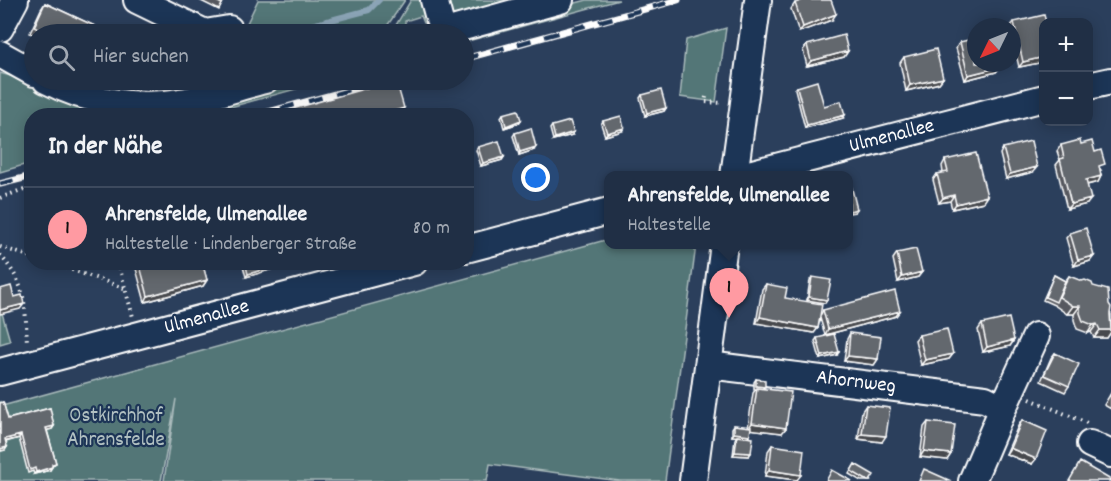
<!DOCTYPE html>
<html lang="de">
<head>
<meta charset="utf-8">
<style>
  :root { --surface:#202f45; --page:#2d3b50; --text:#f1f3f6; --muted:#a2a9b3; --line:#3d4a5e; --accent:#ff9aa2 }
  body { margin:0; font-family:Dekko,sans-serif; background:var(--page); color:var(--text) }
  .controls { position:absolute; right:18px; top:18px; display:grid; overflow:hidden; border-radius:12px; box-shadow:0 3px 15px #0003 }
  .controls button { width:54px; height:54px; display:grid; place-items:center; padding:0; border:0; border-bottom:2px solid var(--line); background:var(--surface); color:var(--text); font:30px sans-serif }
  .compass { position:absolute; left:967px; top:18px; width:54px; height:54px; border-radius:50%; background:var(--surface); box-shadow:0 3px 15px #0003; rotate:227deg }
  .you { position:absolute; left:536px; top:178px; width:21px; height:21px; margin:-15px; border:4px solid #fff; border-radius:50%; background:#1a73e8; box-shadow:0 0 0 9px #1a73e833 }
  .badge { display:grid; place-items:center; width:39px; height:39px; border-radius:50%; background:var(--accent); color:#111; font-size:20px; font-weight:700 }
  .pin { position:absolute; translate:-50% -50px; filter:drop-shadow(0 2px 3px #0008) }
  .pin::after { content:''; position:absolute; top:32px; width:21px; height:18px; background:inherit; clip-path:polygon(0 0,100% 0,50% 100%) }
  .popup { position:absolute; left:604px; top:171px; width:249px; height:78px; box-sizing:border-box; display:grid; place-content:center; border-radius:12px; background:var(--surface); filter:drop-shadow(0 2px 4px #0005); font-size:20px; white-space:nowrap; color:var(--muted) }
  .popup b { font-size:22px; color:var(--text) }
  .popup::after { content:''; position:absolute; left:50%; top:100%; margin-left:-12px; border:12px solid transparent; border-top-color:var(--surface) }
  .list { margin:0; padding:0; list-style:none }
  h2 { display:flex; justify-content:space-between; align-items:center; height:78px; margin:0; padding:0 24px; font-size:26px }
  h2 small { font-size:20px; font-weight:400; color:var(--muted) }
  .list li { display:grid; grid-template-columns:39px 1fr auto; gap:18px; align-items:center; box-sizing:border-box; height:84px; padding:0 24px; border-top:2px solid var(--line) }
  .list b { display:block; font-size:22px; white-space:nowrap }
  .list p { margin:0; font-size:20px; white-space:nowrap; color:var(--muted) }
  .list em { font-size:20px; font-style:normal; color:var(--muted) }
  .icon { flex:none; width:33px; height:33px; fill:none; stroke:currentColor; stroke-width:2; stroke-linecap:round; stroke-linejoin:round }
  .map { position:relative; flex:none; width:1111px; height:481px; overflow:hidden }
  .search { position:absolute; background:var(--surface); box-shadow:0 3px 15px #0003; left:24px; top:24px; width:450px; height:66px; display:flex; align-items:center; gap:15px; box-sizing:border-box; padding:0 21px; border-radius:33px; color:var(--muted); font-size:22px }
  .panel { position:absolute; background:var(--surface); box-shadow:0 3px 15px #0003; left:24px; top:108px; width:450px; height:162px; border-radius:24px }
  .map>svg:first-child { display:block }
  .green { fill:#537677; stroke:#a9babb; stroke-width:1.5 }
  .lines { fill:none; stroke-linecap:round; stroke-linejoin:round }
  .stream { stroke:#8ba4b6; stroke-width:6 }
  .minor-casing { stroke:#fff; stroke-width:30 }
  .path { stroke:#fff; stroke-width:4; stroke-dasharray:1.5 4.5; stroke-linecap:butt }
  .minor { stroke:#1d3557; stroke-width:26 }
  .rail-casing { stroke:#fff; stroke-width:7 }
  .rail { stroke:#1d3557; stroke-width:4.5; stroke-dasharray:14; stroke-linecap:butt }
  .wall { fill:#56595f; stroke:#fff; stroke-width:1.5 }
  .shaded-wall { fill:#46484d; stroke:#fff; stroke-width:1.5 }
  .building { fill:#64676e; stroke:#fff; stroke-width:1.5 }
  .labels { text-anchor:middle; dominant-baseline:central; stroke-width:4.5; stroke-linejoin:round; paint-order:stroke }
  .street-label { font-size:21px; fill:#fff; stroke:#1d3557 }
  .park-label { font-size:21px; fill:#b2c1c2; stroke:#1d3557 }
</style>
</head>
<body>
<div class="map">
<svg width="1111" height="481" viewBox="0 0 1111 481">
  <rect width="100%" height="100%" fill="#2b3f5c"/>
  <filter id="ink" filterUnits="userSpaceOnUse"><feTurbulence type="fractalNoise" baseFrequency=".0167" numOctaves="2"/><feDisplacementMap in="SourceGraphic" scale="12" xChannelSelector="R" yChannelSelector="G"/><feConvolveMatrix kernelMatrix="1 2 1 2 8 2 1 2 1" color-interpolation-filters="sRGB"/></filter>
  <g filter="url(#ink)">
    <path class="green" d="M258,0H405L387,26L355,34H237L247,23Z
      M411,0H426L429,22L424,23L421,16L405,21V27L393,30Z
      M443,0H526L448,22Z
      M587,0H619L464,42V34H460Z
      M726,28L716,102L680,97L686,40Z
      M0,73L18,78L51,94L213,101L292,80H328L202,115L32,116L31,163L0,172Z
      M609,239V244L696,245L665,481H620L490,464L487,481H164L176,399L161,481H0V401L2,406Z
      M0,306L10,341L0,344Z"/>
    <g class="lines">
      <path class="stream" d="M278,34L369,10L379,0"/>
      <defs>
        <path id="minor" d="M137,0L205,33L229,29
          M434,0L443,33
          M0,28L15,0
          M438,34L560,0
          M0,54L34,73
          M46,80C86,101 135,110 180,102C209,98 237,87 265,80
          M1088,86L1111,81
          M734,176L758,0
          M741,176L1044,98
          M466,249L609,211
          M708,365L985,399L1003,408L972,481
          M0,372L414,262
          M1003,408L1036,336
          M1090,444L1111,454
          M693,481L724,244"/>
      </defs>
      <use href="#minor" class="minor-casing"/>
      <path class="path" d="M706,97L705,102L722,103
        M0,198L32,186
        M0,247L32,257
        M0,255C27,285 25,305 27,343
        M49,262L124,288
        M118,262L133,317
        M1030,399L1087,423"/>
      <use href="#minor" class="minor"/>
      <defs>
        <path id="rail" d="M464,59L678,0
          M254,116L387,80
          M0,184L32,176"/>
      </defs>
      <use href="#rail" class="rail-casing"/>
      <use href="#rail" class="rail"/>
    </g>
    <path class="wall" d="M199,0H224L219,10Z
      M45,3L112,34L115,29L126,34L34,35L30,33L41,9Z
      M795,3L832,20L799,32L791,9Z
      M1014,22H1044V62L1019,67L1012,37V27H1010Z
      M960,42L1000,67L996,72L965,80L956,48Z
      M807,45L848,51L844,57L807,66L803,50Z
      M904,57L943,78L939,83L906,91L900,63Z
      M797,87L824,106L843,118L805,128L795,89Z
      M642,95L666,108L664,111L645,116L640,98Z
      M503,114L519,123L504,128L501,117Z
      M603,121L622,131L605,136L601,124Z
      M552,126L572,135L553,140L550,129Z
      M515,133L534,150L519,155L513,136Z
      M1081,144L1101,170H1100L1101,176L1098,182L1087,185V204L1067,209L1056,165L1060,160L1057,151L1061,145Z
      M478,147L504,157L502,160L481,166L476,150Z
      M1003,148L1033,172L1006,179L1000,154Z
      M945,160L983,202L952,209L950,201L939,203L933,180L937,174L943,173L942,166Z
      M1070,233L1094,256L1090,261L1074,266L1066,238Z
      M897,253L922,272L918,277L898,282L893,259Z
      M136,262H202L207,280L203,286L145,302L135,265Z
      M242,262H296L246,277Z
      M1054,275L1065,281L1069,276L1111,314V332L1107,338H1094L1091,332L1088,333L1077,329L1074,320V314H1067L1054,305L1043,300Z
      M812,277L827,300L825,303L807,300L810,280Z
      M766,284L785,298L821,314L823,310L896,316L825,335L820,318L818,328L814,333L756,323L762,289Z
      M982,324L1014,340L1010,346L983,352L978,330Z
      M850,333L878,359L874,365L844,361L847,339Z
      M919,335L953,354L949,359L921,365L915,340Z
      M817,338L837,355L820,359L815,341Z
      M1055,353L1069,386L1065,392L1041,381L1051,358Z
      M756,379L764,388L786,428L782,433L750,429V435L748,437L749,456L733,455L735,439L737,436H732V428L734,425L748,427L753,393L756,389H754V382Z
      M1111,393V409L1104,405Z
      M3,402L8,419L50,408L54,426L52,429L47,430L56,463L52,466L50,470L34,474L33,471L28,473L19,438L6,442L7,447L5,450L0,451V403Z
      M866,405L882,442L858,439L862,411Z
      M1022,420L1032,464L1006,454L1018,426Z
      M928,422L951,454L947,460L920,457L924,427Z
      M772,445L797,480L765,476L768,451Z
      M855,464L870,481H861L849,474Z"/>
    <path class="shaded-wall" d="M836,14L832,20L799,32L803,27Z
      M848,51L844,57L807,66L811,61Z
      M1044,57V62L1019,67L1023,62Z
      M1000,67L996,72L965,80L968,75Z
      M943,78L939,83L906,91L910,85Z
      M404,108L402,111L387,116H379Z
      M666,108L664,111L645,116L647,113Z
      M845,115L843,118L805,128L807,125Z
      M521,120L519,123L504,128L506,126Z
      M624,128L622,131L605,136L607,133Z
      M574,132L572,135L553,140L555,138Z
      M536,147L534,150L519,155L520,152Z
      M504,157L502,160L481,166L483,163Z
      M1037,167L1033,172L1006,179L1010,174Z
      M1101,176L1098,182L1082,186L1086,180Z
      M954,195L950,201L939,203L943,198Z
      M987,196L983,202L952,209L956,204Z
      M1091,199L1087,204L1067,209L1071,204Z
      M857,209L855,212L849,213V211Z
      M1094,256L1090,261L1074,266L1078,260Z
      M288,262H296L246,277L248,274Z
      M922,272L918,277L898,282L902,277Z
      M207,280L203,286L145,302L148,296Z
      M809,297L827,300L825,303L807,300Z
      M24,304L20,309L0,314V310Z
      M1073,306H1080L1074,314H1067Z
      M900,311L896,316L825,335L828,329Z
      M760,317L818,328L814,333L756,323Z
      M1097,324L1091,332L1088,333L1093,325Z
      M1100,330H1111V332L1107,338H1094Z
      M1014,340L1010,346L983,352L987,347Z
      M839,352L837,355L820,359L822,356Z
      M953,354L949,359L921,365L925,360Z
      M848,356L878,359L874,365L844,361Z
      M752,423L786,428L782,433L748,429Z
      M54,426L52,429L44,431L46,428Z
      M734,433L750,435L748,437L732,436Z
      M862,434L886,436L882,442L858,439Z
      M21,435L19,438L3,442L5,439Z
      M7,447L5,450L0,451V449Z
      M1010,448L1036,459L1032,464L1006,454Z
      M924,451L951,454L947,460L920,457Z
      M735,452L751,453L749,456L733,455Z
      M52,467L50,470L34,474L36,472Z
      M769,470L801,475L797,480L765,476Z"/>
    <path class="building" d="M214,0H224L222,4Z
      M803,0H831L836,14L803,27L795,3Z
      M45,3L112,34H50L34,27Z
      M1044,15L1046,22H1044V57L1023,62L1014,22Z
      M115,29L126,34H113Z
      M131,31L140,34H129Z
      M844,35L848,51L811,61L807,45Z
      M976,38V63H999L1000,67L968,75L960,42Z
      M936,49L943,78L910,85L904,57Z
      M396,80L404,108L379,116H267Z
      M817,81L824,106L841,101L845,115L807,125L797,87Z
      M661,90L666,108L647,113L642,95Z
      M518,110L521,120L506,126L503,114Z
      M621,116L624,128L607,133L603,121Z
      M570,121L574,132L555,138L552,126Z
      M531,128L536,147L520,152L515,133Z
      M1080,140L1081,144L1092,141L1095,152L1101,150L1105,164L1099,166L1101,176L1086,180L1091,199L1071,204L1060,159L1064,158L1061,145Z
      M499,141L504,157L483,163L478,147Z
      M1031,141L1037,167L1010,174L1003,148Z
      M976,153L987,196L956,204L954,195L943,198L937,174L948,172L945,160Z
      M851,185L857,209L849,211V186Z
      M1086,228L1094,256L1078,260L1070,233Z
      M916,249L922,272L902,277L897,253Z
      M139,262H202L207,280L148,296Z
      M245,262H288L248,274Z
      M1054,275L1065,281L1056,302L1045,297Z
      M1069,276L1082,281L1085,280L1092,283L1093,286L1108,290L1109,304L1111,307L1110,314L1111,330H1100L1097,324L1093,325L1083,321L1080,313V306H1073L1059,297Z
      M812,277L831,280L827,300L809,297Z
      M766,284L787,288L785,298L822,304L818,328L760,317Z
      M11,286L14,297L22,295L24,304L0,310V289Z
      M895,291L900,311L828,329L823,310Z
      M1009,318L1014,340L987,347L982,324Z
      M947,329L953,354L925,360L919,335Z
      M850,333L881,337L878,359L848,356Z
      M834,334L839,352L822,356L817,338Z
      M1055,353L1079,364L1069,386L1044,375Z
      M756,379L765,380V387L756,386Z
      M757,388L791,392L786,428L752,423Z
      M3,402L8,419L50,408L54,426L46,428L56,463L52,464V467L36,472L35,468L30,470L21,435L5,439L7,447L0,449V403Z
      M866,405L890,408L886,436L862,434Z
      M1022,420L1047,431L1036,459L1010,448Z
      M928,422L955,425L951,454L924,451Z
      M734,425L751,427L750,435L734,433Z
      M737,436L753,438L751,453L735,452Z
      M772,445L804,450L801,475L769,470Z
      M1080,462L1111,480V481H1069Z
      M855,464L874,475L870,481H868L851,471Z
      M924,469L951,481H919Z
      M832,470L852,481H826Z"/>
  </g>
  <g class="labels">
    <g class="street-label">
      <text transform="translate(892 137) rotate(-14)">Ulmenallee</text>
      <text transform="translate(207 318) rotate(-15)">Ulmenallee</text>
      <text transform="translate(856 383) rotate(7)">Ahornweg</text>
    </g>
    <g class="park-label">
      <text x="116" y="417">Ostkirchhof<tspan x="116" dy="24">Ahrensfelde</tspan></text>
    </g>
  </g>
</svg>
<div class="controls">
<button>+</button>
<button>−</button>
</div>
<svg class="compass" viewBox="-18 -18 36 36"><path d="M0-13l5 13h-10z" fill="#e53935"/><path d="M0 13l5-13h-10z" fill="#a2a9b3"/></svg>
<div class="you"></div>
<div class="pin badge" style="left:729px;top:318px">1</div>
<div class="popup"><b>Ahrensfelde, Ulmenallee</b>Haltestelle</div>
<div class="search"><svg class="icon" aria-label="search" viewBox="0 0 24 24"><circle cx="10" cy="10" r="6"/><path d="M15 15l6 6"/></svg>Hier suchen</div>
<section class="panel">
<h2>In der Nähe<small></small></h2>
<ul class="list">
<li><span class="badge">1</span><div><b>Ahrensfelde, Ulmenallee</b><p>Haltestelle · Lindenberger Straße</p></div><em>80 m</em></li>
</ul>
</section>
</div>
</body>
</html>
